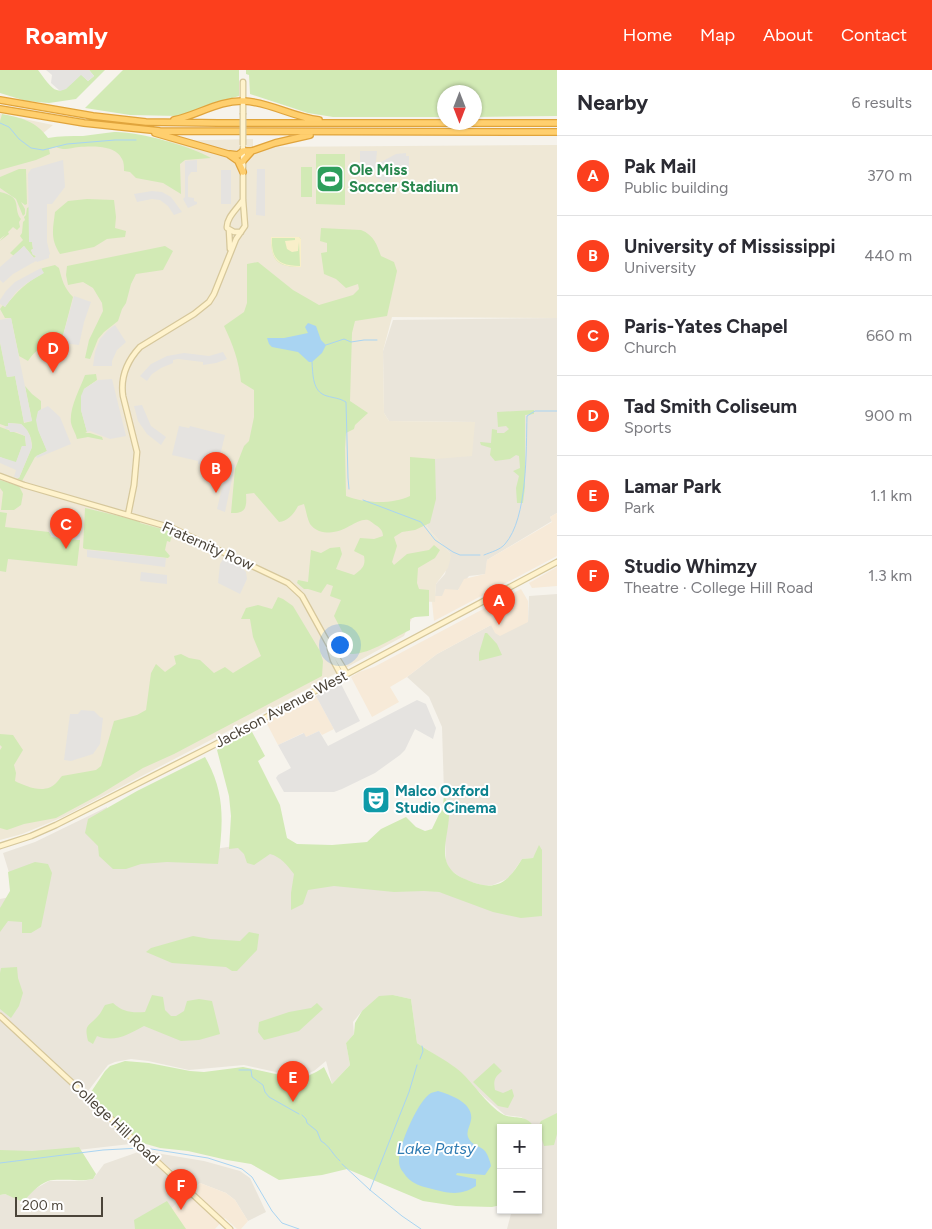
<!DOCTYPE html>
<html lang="en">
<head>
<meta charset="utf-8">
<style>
  :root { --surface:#fff; --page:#f2f2f3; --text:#2b2b33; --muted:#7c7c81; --line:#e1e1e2; --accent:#fc3f1d }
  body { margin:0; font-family:Figtree,sans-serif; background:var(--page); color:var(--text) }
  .controls { position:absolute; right:15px; bottom:15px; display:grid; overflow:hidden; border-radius:0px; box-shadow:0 1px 4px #0004 }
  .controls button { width:45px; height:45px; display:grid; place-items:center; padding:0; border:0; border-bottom:1px solid var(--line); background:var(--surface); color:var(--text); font:25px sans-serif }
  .compass { position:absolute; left:437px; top:15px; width:45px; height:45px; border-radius:50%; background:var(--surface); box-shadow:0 1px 4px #0004; rotate:180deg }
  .scale { position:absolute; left:15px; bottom:12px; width:88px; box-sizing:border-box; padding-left:5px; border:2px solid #4b4439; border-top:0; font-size:14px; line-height:18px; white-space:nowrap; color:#4b4439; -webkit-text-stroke:4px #fff; paint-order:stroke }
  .you { position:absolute; left:339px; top:574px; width:18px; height:18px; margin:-12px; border:4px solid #fff; border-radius:50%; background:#1a73e8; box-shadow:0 0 0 8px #1a73e833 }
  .badge { display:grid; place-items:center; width:32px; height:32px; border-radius:50%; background:var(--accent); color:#fff; font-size:16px; font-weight:700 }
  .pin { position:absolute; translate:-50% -41px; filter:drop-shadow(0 1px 2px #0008) }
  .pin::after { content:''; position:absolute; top:26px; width:18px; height:15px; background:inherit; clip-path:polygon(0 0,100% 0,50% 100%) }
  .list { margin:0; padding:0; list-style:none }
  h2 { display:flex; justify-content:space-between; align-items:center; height:65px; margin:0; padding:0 20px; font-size:21px }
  h2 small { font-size:16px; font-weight:400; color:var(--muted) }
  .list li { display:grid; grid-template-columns:32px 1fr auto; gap:15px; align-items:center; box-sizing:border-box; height:80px; padding:0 20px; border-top:1px solid var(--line) }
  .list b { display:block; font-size:19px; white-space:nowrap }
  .list p { margin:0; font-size:16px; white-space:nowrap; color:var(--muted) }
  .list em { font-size:16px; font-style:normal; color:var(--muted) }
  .map { position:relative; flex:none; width:557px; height:1159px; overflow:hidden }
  header { display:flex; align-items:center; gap:30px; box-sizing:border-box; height:70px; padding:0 25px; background:var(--accent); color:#fff }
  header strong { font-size:24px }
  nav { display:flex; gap:28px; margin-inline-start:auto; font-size:18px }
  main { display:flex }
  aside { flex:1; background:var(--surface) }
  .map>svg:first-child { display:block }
  .residential { fill:#eae5da }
  .commercial { fill:#f7ead8 }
  .education { fill:#efe8d6 }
  .green { fill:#d2eab5 }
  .sand { fill:#f9efc9; fill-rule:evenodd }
  .parking { fill:#e5e3e0 }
  .water { fill:#a9d4f2 }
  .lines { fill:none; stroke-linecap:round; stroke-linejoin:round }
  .stream { stroke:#a9d4f2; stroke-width:1 }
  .secondary-casing { stroke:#d6c79b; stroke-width:7 }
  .highway-casing { stroke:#e0a43c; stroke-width:8 }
  .secondary { stroke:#fff3cd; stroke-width:4.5 }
  .highway { stroke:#ffcf6e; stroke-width:5.5 }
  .secondary-bridge-casing { stroke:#d6c79b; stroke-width:7; stroke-linecap:butt }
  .secondary-bridge { stroke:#fff3cd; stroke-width:4.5 }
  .labels { text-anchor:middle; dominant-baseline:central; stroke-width:4; stroke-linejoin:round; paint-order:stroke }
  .leisure-label { font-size:15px; font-weight:bold; fill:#27864d; stroke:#fff; text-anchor:start }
  .street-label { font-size:15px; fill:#4b4439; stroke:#fff }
  .culture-label { font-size:15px; font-weight:bold; fill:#0d838f; stroke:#fff; text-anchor:start }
  .water-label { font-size:16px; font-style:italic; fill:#2e7ab2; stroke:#fff }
</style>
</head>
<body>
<header>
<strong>Roamly</strong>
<nav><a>Home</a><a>Map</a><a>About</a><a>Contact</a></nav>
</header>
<main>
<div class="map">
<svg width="557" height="1159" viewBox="0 0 557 1159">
  <rect width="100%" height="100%" fill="#f6f3ec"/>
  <path class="residential" d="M557,248V443L550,447L552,451L487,490L486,504L469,506L458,520L442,526H435L436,514L445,504L450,483L427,457L435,389L475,352L389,351L384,343L383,281L393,250Z
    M557,524V1159H507L512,1140H538V1111L541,1106V1070L538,1065V1058H535L533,1055L521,1047L505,1045L482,1025L457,999L417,973L411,929L393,925L362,941L353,952L354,964L346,973L350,995L332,1014L326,991L314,1001L301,1006H294L244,995L189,1000L148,991L131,989L115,992L108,995L85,1025L43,982L0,942V829L10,827L15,822L3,783L35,772L107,737L108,786L153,789L240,775L541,846L540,776L533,788L522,789L509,808L493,815H482L471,812L460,807L449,799L446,791L445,768L449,744L444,723L442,657L429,627L407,607L437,584L491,555L528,552L529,526Z
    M0,949L42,987L130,1074L0,1089Z
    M141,1081L187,1124L171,1139L184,1159H0V1125L5,1124L23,1131L35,1119L49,1111H83L93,1109L104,1094Z
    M156,1083L204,1091L240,1101L250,1108L266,1142L248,1151L235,1130L226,1123L200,1113L193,1119L156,1086Z"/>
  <path class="commercial" d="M557,443V486L434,551L432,532H435V526H442L445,519L458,520L464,509L485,504L487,490L552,452L550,447Z
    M557,497V516L532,518L529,513Z
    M521,519L528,531V552L500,566L495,563L491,555L437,584L407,607L390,617L399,632L372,647L351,607L359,602L374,597Z
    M316,626L334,659L322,665L319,661L306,667L303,663L278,675L266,652Z
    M200,1113L226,1123L235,1130L248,1151L241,1159H237L225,1148L215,1159H184L171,1139Z"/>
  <path class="education" d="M0,44L53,55L30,74L253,69V77L557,75V248L392,247L383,281L384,343L389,351L475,352L472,386L435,389L427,457L450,483L451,487L448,498L436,514L435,532L412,531V548L404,566L278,635L63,747L22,764L0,770Z"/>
  <path class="green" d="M0,0H38C57,26 58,27 81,4L88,11L94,6L89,0H105L76,29L49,33L26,31L0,23Z
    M123,0H239V26L215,33L196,44L178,46L130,45L85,38Z
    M246,0H557V46L475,47L474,22H444V47H333L308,43L250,24L249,5L246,4Z
    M2,44C22,48 36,51 48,68C60,66 71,66 83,66C93,65 103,63 114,62C138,61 190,76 211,88L185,90L180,94L181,124L163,113L136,108L130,102L124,101C124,97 124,92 122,89C116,75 92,76 79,77C70,78 65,81 56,77L49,79L50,84L36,90L0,100V51Z
    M316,84H345V135L316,134Z
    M301,97H312V127H301Z
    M19,99H26L27,134L25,135L21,132L25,139V144L23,146L16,129L0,118V107Z
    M0,122C24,127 12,138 21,149L19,152L20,157L17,160L13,157L8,162L9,164L0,171L5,165L0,169Z
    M87,129L114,130L116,147L115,158L126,161L125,167L107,169L94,177L60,184C50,169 53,159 55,142L68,131Z
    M29,137V171L32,172L33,179L31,180L33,185L36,186L34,188L24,176L14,186L10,183L23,170L20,166L22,163L23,152L25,150L24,147L26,145L27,138Z
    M321,158L361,160C374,165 377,175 381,186L394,192L397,201L387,246L355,251L352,263L350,331L368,343L355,355L354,359L346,363L345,378L346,426C364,433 391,435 410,426V387L435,389L436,429L430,453L415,460L402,462L394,467L397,476L392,492L394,495L407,484L429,480L434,475L440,480L435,488L418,498L417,513L419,519L429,520V546L415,547L410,549V560C395,567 362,589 346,583C343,582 339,579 336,577L335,569L344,565L334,546L341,530L330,526L333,516L327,514L321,523L308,519H304L297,513L298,510L308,512L311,480L321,483L330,478L340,477L342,484L336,499L354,505C362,499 366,496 364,486L354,481L360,468L374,469L383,466C383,460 379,457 374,454C373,453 369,450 368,450C354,448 343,468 319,461C315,459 312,457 310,454C307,448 306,440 304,434L298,436C294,444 288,451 279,452L254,423L246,424C247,437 246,444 231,443L235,399L244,376L249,371L254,347V320L241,312C239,291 233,275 224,256L244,242L247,233V194L258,192L293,220L319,235L353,225L359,219L358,214L346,218L336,209L324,204L321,183L327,182V173L320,171Z
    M271,167H299L301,169V197C277,197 271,191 271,167Z
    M165,176L173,181L163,200L136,204L131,214L126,233L122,239L118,251L104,262L98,269L90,289L85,288L89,270L103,241L102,233L93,218L83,212L68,215L66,205L67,196Z
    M55,195L59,198C62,210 64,218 73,227L61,273L63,275C47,274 37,277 28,291L19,286L11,248H5L0,239L3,235L5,237C16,222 27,212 43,203L41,199L43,198Z
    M0,272L7,307L15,306L24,353L32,351L25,316L32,324L41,331V339C31,350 42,367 47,381L35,387L22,411L17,408H19L32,377C32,367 28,360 21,354L8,353V357L0,354Z
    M96,304L97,310L84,319L81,340L87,362L85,363H90L102,367L103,370L88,367L77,369C76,364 72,358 71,353C69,338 80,319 85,305Z
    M534,340V344L525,345V417L523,433H517L516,418L519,406L513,401L520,398L519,386L516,385L510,389L495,391L490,385L491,378L481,375L480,372L491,373L492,359L497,360V363H504L509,359L506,356L498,357L497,342Z
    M0,357L25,366L26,376H22L16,393L0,387Z
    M0,410L19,416L23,424L21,435L14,440H1L3,422L0,418Z
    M85,438L140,451V453L173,462L170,472L167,471L165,480L170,486L168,488L85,479L83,478Z
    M0,442L7,443L5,457L49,462L52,467L80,470L77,496L8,489L6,502L0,501Z
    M278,527L283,529L293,536L320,581L323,591L322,606L174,684L143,698L99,725L56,748L24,754L7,760L0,758V680L2,677L0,675V664L13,665L23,680L14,695L16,703L15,711C27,717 46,725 57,712C59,710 60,708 62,706L96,700L101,696L114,651L137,645L146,640L151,603L156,594L165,602L176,594L174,586L181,584L189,588L200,590L214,603L225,597L233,603L261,586L253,567L250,549H241L246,538L258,535L272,539Z
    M485,563H487L497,574L502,585L479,591V583Z
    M251,660L265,686L258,691L280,735L287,768L297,774L332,775L367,772L381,759L406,747L416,757L425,761L432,759L443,736L444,723C446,730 449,738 449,746C448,771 434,796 465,809C471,812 477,814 483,815C503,818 512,805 522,789L533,788L539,775L542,780V846L521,848L493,842L439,822L424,821L394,822L334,816L308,820L303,834L291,840V823L294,804C287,795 281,787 270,784L254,795L247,793L244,784L238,778L229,779L231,746L229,726L217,680Z
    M205,687C226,723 223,754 218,794L167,792L141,794L126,799H113L99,786L98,776L85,763L88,749L137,721Z
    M35,792L48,794L52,803L41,857L31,863H22V852L8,851L0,862V838L10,821L8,802Z
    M249,862L259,864L257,880L237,901H232L226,897L172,893L146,882L151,878L193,866L210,869L240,871Z
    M17,897L18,908L23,923L19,936L11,948L0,939V903L1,898Z
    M152,925L163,927L165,940L171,946H176L184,941L187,931L199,929L212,931L220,964L199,970L181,971L144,956C129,964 115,973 97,966L93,974L88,971C84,954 88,957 98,946C101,943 103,938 105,935L113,933C123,942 131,943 145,942Z
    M393,925L411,929L417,973C430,982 444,989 456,998C473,1011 486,1035 504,1045C515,1050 525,1043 535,1058H501V1135L492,1137L456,1136L423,1131L347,1099L322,1105L279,1110L251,1094L227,1090L188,1081L160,1078L139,1072L91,1026V1022L105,1001L110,996L125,991L149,993L190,1001L204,1002L243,997L294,1008C305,1008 314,1004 324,997L332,1014L350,995L346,973L354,964L355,953L362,941L379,926Z
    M317,933L323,939L299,961L264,970L258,962L259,952L289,942L311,938Z
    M494,993L502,1001C495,1007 493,1010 495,1020L503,1023L512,1019L514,1026L508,1038L498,1036L473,1012Z
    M557,1043V1064L554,1075L544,1076L538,1057L541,1051Z
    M79,1077L96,1104L93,1109C79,1112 59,1108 48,1111C38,1115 30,1124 23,1132L5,1124L0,1125V1080L32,1081Z
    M167,1131L186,1159H135L134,1150Z"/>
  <path class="sand" d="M271,167H299L301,169V197C277,197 271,190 271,167ZM272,168H295V170L285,171L287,179L292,182L298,181L299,172L300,196C279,196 271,189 272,168Z"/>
  <path class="parking" d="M46,0H89L94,6L88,11L81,5L66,19L60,21L51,13L52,5Z
    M360,81H377L375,102L360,103Z
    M406,83V86H409V101L397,103L388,113L375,107L379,98L377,96L381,92L396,84Z
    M63,90L65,117L52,134H47V172L50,184L49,185V188L37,192L36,191L13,204L3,213L0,210V197L24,176L34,188L36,187L35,185H33L31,180L33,179L32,172H29L28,104L31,99Z
    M197,90V102H191L188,107V127L194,128V131L197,132V134L188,138L183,129L185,127V91Z
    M257,99H265V146L256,145Z
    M221,100H231V134H221Z
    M152,121L162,122L171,127L182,142L174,145L168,136L160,130L152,129L137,132L134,124Z
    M41,198L44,203L27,213L16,222L5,237L0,234V230L6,221L15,212Z
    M74,226L91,232L84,252L79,275L61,273Z
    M11,248L32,351L24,352L15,306L7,307L0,272V250Z
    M115,255L126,272L117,280L112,291V296H93L95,282L100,269L108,260Z
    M223,282L227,289L216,293L203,295V292L178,289L173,290V293L161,298L152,304L147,311L140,306L151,294L167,286L184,283L209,286Z
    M112,309L126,366L110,369L90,361L87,362L81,340V326L84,319L98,310Z
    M142,335L151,356L166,367L161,375L147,364L138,351L134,336Z
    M48,336L60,347L71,374L37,388L36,386L47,381L38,360L36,350L38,341Z
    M8,353L21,354L27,360L30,366L32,377L19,408L14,407L16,400L0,393V387L16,392L22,376H26L25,366L17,362H10L9,359H5L6,356H8Z
    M179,356L189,358L190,356L225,365L217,398L198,394V391L172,385Z
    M228,393L235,395L225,442L217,439Z
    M54,448L80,451V470L52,467L49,462L52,457V450Z
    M87,480L166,488L165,497L87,487Z
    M225,486L242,496L243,499L246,502L247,509L240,524L218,513L220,494Z
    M141,502L167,505V514L140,511Z
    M341,614L360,651L336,663L316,626Z
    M417,630L426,634L436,658L433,669L415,659L405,680L400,685L375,703L342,719L334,722H284L276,708L278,705L291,698L278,675L304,663L306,667L319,661L328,676Z
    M81,640L94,641L100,647L103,648L100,674L93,684L71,691L64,690L70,644H78Z"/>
  <path class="water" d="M308,253L316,256L321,270L326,275L322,283L312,292H309L298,282L272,277L269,274L267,268H284L308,263L305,257Z
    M438,1021C451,1025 474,1033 471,1050C470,1057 465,1062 469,1069C472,1075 480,1076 485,1081C488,1085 490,1091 491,1096L485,1105L457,1103L456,1105L476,1109V1116C462,1125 452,1124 436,1120C423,1117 410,1114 403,1102C401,1100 399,1095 399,1092C398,1077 418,1030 431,1023C433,1022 436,1022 438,1021Z"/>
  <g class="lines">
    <path class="stream" d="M0,53L9,57L19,69L31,78L43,80L67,74L115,70H136
      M326,275L344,269L351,272L364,270H377
      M312,292C313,304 312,322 327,326C334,328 339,328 346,332L348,408L349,419
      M363,430L421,452L435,470L453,482L460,485H480
      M484,485C491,482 500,480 505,474C528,448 526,379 527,346L535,341H557
      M420,989L423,981L422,976
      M239,1000H251L252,1007L263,1015L265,1022L269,1027L299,1044
      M302,1045L306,1049L307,1053L317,1061L321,1071C330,1076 332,1084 340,1091
      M145,1078L208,1088L242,1099L252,1107L272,1141L282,1153L299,1159
      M0,1093L103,1080L141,1078
      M342,1094L370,1120L402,1146L421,1159
      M370,1120L409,1022L417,995"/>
    <defs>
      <path id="secondary" d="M243,43V12
        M229,160L230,179
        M241,162H234L227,158C226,148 237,139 243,130
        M0,406L24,415L172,458L288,513L302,526L329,575L347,604
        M128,445L134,415L137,382L123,326C120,306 127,291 140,277L194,244L209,232L214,224L236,169L245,156L243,130V78
        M330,579L333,590L342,607
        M0,776L31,766L56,755L212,676L557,492
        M0,946L230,1159"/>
      <path id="highway" d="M0,30L93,46L146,52L218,53H557
        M0,39L84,53L160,61L557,62
        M174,50C198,45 219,30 244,31C269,32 293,47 319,50
        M155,63L228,84L238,91L243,102
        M230,84L238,85L243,81H252L275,73L310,65
        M243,91L252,81"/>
    </defs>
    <use href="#secondary" class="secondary-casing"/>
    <use href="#highway" class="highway-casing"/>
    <use href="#secondary" class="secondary"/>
    <use href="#highway" class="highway"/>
    <defs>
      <path id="secondary-bridge" d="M243,43V75"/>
    </defs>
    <use href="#secondary-bridge" class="secondary-bridge-casing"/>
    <use href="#secondary-bridge" class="secondary-bridge"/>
  </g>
  <defs>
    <symbol id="stadium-square" viewBox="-11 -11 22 22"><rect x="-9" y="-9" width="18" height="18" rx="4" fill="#2e9e5b" stroke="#fff"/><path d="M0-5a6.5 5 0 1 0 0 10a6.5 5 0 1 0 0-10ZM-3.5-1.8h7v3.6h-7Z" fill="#fff"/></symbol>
    <symbol id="theatre-square" viewBox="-11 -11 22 22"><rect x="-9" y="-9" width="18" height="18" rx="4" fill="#0f9aa8" stroke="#fff"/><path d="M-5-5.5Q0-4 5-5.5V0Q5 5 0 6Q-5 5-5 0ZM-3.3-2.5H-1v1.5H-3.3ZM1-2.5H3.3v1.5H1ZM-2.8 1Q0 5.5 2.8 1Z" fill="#fff"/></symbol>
  </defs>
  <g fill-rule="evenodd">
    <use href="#stadium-square" x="314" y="93" width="32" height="32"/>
    <use href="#theatre-square" x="360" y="714" width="32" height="32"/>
  </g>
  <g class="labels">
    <g class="leisure-label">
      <text x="349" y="100">Ole Miss<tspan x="349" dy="17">Soccer Stadium</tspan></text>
    </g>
    <g class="street-label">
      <text transform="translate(208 476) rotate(24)">Fraternity Row</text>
      <text transform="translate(281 639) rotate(-28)">Jackson Avenue West</text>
      <text transform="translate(115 1052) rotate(43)">College Hill Road</text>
    </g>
    <g class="culture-label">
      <text x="395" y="721">Malco Oxford<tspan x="395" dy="17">Studio Cinema</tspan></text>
    </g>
    <g class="water-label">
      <text x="436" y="1078">Lake Patsy</text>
    </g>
  </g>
</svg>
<div class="controls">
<button>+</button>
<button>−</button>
</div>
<svg class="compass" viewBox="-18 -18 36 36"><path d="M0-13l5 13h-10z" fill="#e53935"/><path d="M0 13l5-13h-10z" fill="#7c7c81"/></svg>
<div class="scale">200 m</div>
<div class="you"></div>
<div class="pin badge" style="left:499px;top:555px">A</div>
<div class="pin badge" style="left:216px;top:423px">B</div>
<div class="pin badge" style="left:66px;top:479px">C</div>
<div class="pin badge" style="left:53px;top:303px">D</div>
<div class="pin badge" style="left:293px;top:1032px">E</div>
<div class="pin badge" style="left:181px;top:1140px">F</div>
</div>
<aside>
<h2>Nearby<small>6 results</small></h2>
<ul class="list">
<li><span class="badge">A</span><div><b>Pak Mail</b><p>Public building</p></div><em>370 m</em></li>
<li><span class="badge">B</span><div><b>University of Mississippi</b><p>University</p></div><em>440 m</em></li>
<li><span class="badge">C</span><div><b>Paris-Yates Chapel</b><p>Church</p></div><em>660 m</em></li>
<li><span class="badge">D</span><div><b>Tad Smith Coliseum</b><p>Sports</p></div><em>900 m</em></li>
<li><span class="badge">E</span><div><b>Lamar Park</b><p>Park</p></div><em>1.1 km</em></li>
<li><span class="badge">F</span><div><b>Studio Whimzy</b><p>Theatre · College Hill Road</p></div><em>1.3 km</em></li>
</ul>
</aside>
</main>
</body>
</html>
